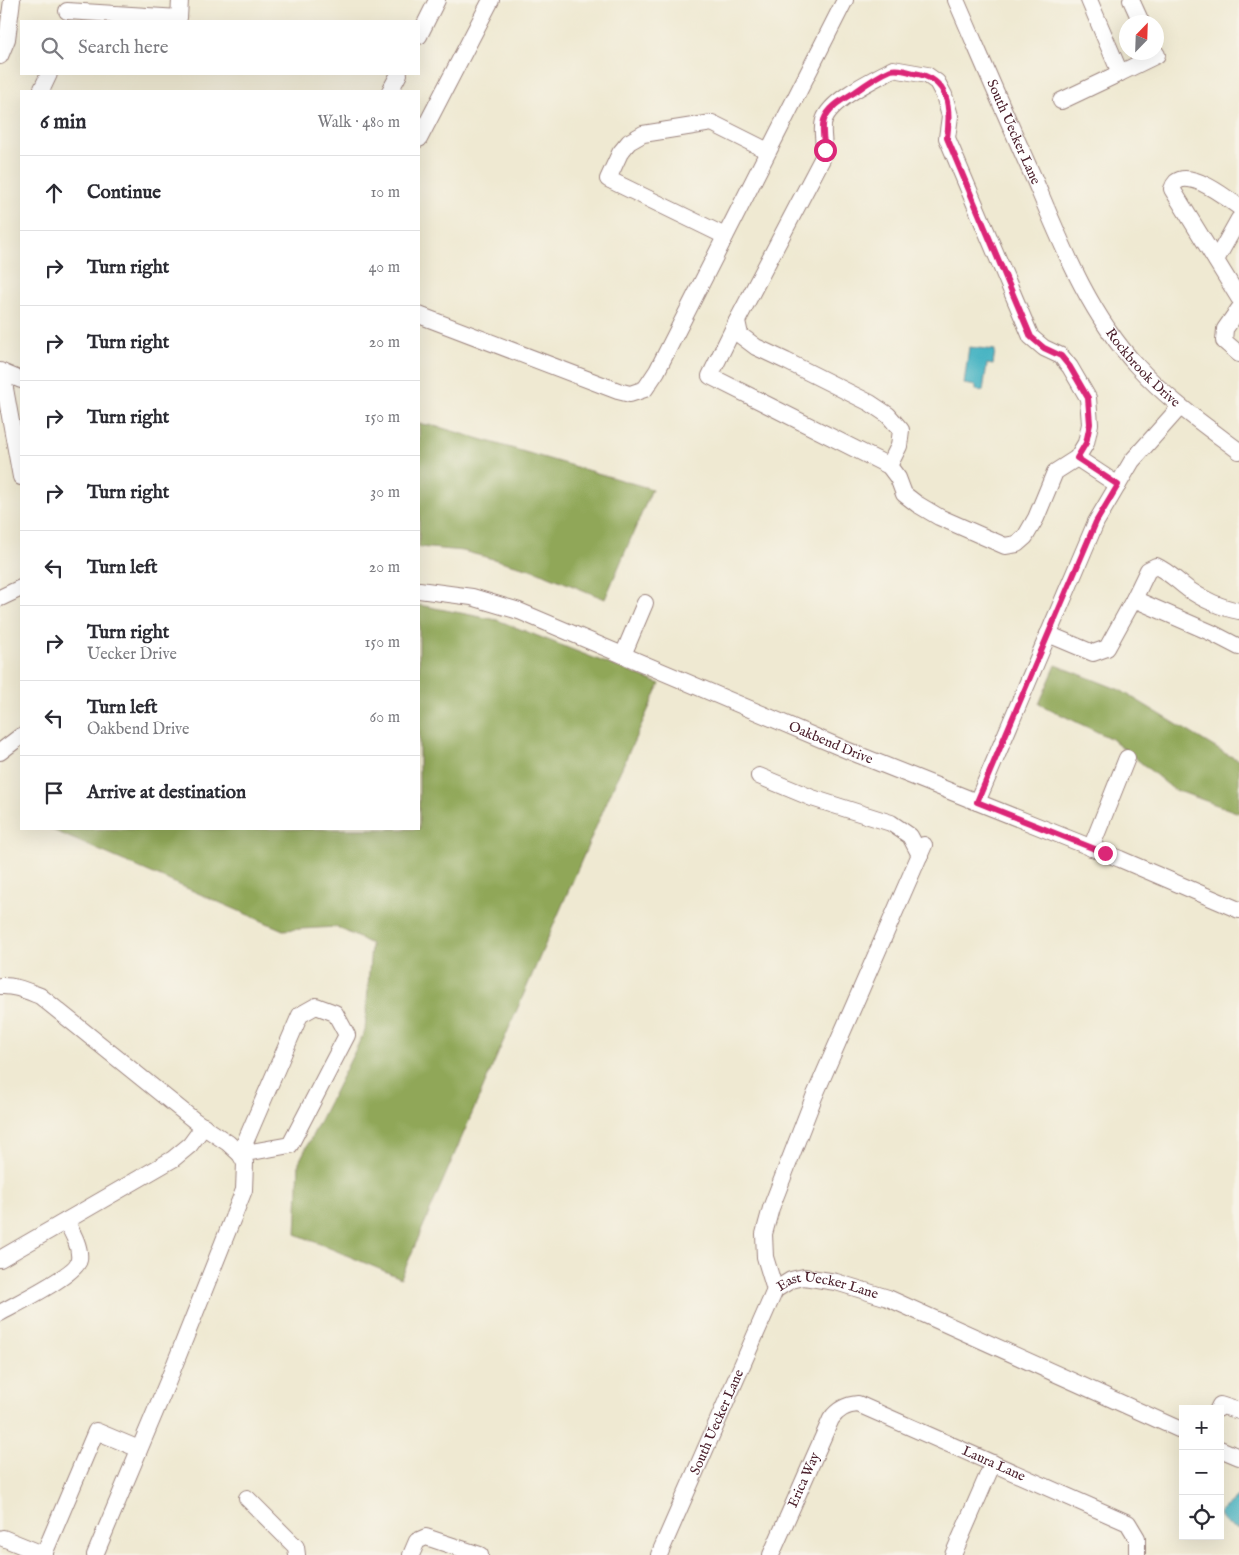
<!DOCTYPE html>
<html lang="en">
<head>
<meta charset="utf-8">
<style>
  :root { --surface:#fff; --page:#f7f7f7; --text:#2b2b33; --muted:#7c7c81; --line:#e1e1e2 }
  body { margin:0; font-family:"IM FELL English",serif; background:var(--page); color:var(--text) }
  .controls { position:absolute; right:15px; bottom:15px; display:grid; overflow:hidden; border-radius:0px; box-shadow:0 5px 20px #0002 }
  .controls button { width:45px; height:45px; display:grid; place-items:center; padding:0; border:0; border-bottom:1px solid var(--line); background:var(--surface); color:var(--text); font:25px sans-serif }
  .compass { position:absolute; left:1119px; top:15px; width:45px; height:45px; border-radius:50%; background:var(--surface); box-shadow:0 5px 20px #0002; rotate:23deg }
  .stop { position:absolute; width:15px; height:15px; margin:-11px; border:4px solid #db2777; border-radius:50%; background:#fff }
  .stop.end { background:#db2777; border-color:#fff; box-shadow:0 1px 5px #0008 }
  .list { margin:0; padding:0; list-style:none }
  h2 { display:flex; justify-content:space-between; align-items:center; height:65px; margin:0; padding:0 20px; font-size:21px }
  h2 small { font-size:16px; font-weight:400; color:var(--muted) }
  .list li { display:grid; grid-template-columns:32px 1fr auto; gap:15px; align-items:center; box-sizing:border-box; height:75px; padding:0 20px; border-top:1px solid var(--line) }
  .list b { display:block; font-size:19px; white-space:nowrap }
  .list p { margin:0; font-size:16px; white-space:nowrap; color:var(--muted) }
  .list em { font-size:16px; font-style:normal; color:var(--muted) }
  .icon { flex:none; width:28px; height:28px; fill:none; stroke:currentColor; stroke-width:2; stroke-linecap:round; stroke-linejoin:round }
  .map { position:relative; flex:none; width:1239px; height:1555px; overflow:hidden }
  .search { position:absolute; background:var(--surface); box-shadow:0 5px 20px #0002; left:20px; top:20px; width:400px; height:55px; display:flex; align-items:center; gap:12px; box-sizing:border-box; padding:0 18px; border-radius:0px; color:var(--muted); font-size:19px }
  .panel { position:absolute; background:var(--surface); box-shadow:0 5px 20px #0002; left:20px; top:90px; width:400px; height:740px; border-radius:0px }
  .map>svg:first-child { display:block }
  .forest { fill:#90a758; stroke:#6d6342 }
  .water { fill:#47b4c3; stroke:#486a77 }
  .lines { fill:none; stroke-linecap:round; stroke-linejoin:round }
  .minor-casing { stroke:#9c847e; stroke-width:18 }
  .minor { stroke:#fff; stroke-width:16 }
  .route { stroke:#db2777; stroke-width:6 }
  .labels { text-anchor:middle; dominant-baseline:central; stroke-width:4; stroke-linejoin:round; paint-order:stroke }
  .street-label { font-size:14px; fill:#4a1f2b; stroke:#f7f3e8 }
</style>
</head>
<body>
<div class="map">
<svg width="1239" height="1555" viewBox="0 0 1239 1555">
  <rect width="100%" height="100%" fill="#f7f3e8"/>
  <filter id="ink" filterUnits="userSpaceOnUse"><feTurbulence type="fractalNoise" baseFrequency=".02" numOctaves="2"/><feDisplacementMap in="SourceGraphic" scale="10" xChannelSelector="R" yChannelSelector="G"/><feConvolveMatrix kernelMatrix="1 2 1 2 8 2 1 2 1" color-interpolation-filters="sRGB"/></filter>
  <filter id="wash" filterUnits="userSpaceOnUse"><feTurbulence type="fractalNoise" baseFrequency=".0096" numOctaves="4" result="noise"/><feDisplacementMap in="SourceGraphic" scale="20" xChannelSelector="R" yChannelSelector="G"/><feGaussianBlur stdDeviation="1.12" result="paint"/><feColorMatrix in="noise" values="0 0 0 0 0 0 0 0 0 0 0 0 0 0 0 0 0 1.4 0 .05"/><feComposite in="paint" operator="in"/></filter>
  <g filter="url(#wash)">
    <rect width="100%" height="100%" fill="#efe9d2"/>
    <path class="forest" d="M419,424L432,425L652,489L605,599L534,570L463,551L419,547Z
      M419,605L497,620L660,684L618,776L401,1278L296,1234L299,1162L365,1031L371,944L337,927L283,930L50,829H419Z
      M1056,665L1120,690L1224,753L1239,760V813L1173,789L1112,739L1039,704Z"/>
    <path class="water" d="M969,347L995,350L993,365L987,364L983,391L976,390V386L964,384Z
      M1239,1496V1529C1230,1526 1222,1524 1220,1513L1236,1498Z"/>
  </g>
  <g filter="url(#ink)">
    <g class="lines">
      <defs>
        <g id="minor">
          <path id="s1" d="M956,0C982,60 1008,121 1035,181C1062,245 1089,314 1137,366C1167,399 1203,424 1239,451"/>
          <path d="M1131,0L1141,22"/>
          <path d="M67,11L179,18L180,0"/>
          <path d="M419,36L437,0"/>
          <path d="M0,56L7,39L12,0"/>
          <path d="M1120,73L1157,55L1155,52"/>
          <path d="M41,91L49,74"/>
          <path d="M390,91L399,74"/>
          <path d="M1061,101L1120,73L1089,0"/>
          <path d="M419,139L491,0"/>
          <path d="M1239,207C1227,198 1191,170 1176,182C1174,184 1173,186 1172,189L1239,298"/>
          <path d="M725,236L608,179L620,153L629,142L643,134L712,123L768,151"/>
          <path d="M1216,260L1239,219"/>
          <path d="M1239,309L1225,329L1224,341L1239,354"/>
          <path d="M419,315L618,391L630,394L645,389L657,371L845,0"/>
          <path d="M737,321L710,376L889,466L898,478L904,494L917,504L939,517L1005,546L1017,544L1025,537L1036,518L1055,472L1077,458"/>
          <path d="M0,371L2,372L21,477"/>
          <path d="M2,372L21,380"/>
          <path d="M889,466L899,446L901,430L888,415L870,403L786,361L756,347L740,335L737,321L822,159C827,146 820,133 824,120C831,99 875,79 893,69L927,75L937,82L944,95L950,116L947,138L1031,337L1044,348L1061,356L1070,367L1088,398L1090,424L1086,443L1077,458L1118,485"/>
          <path id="s2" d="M419,590L472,597L519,611L849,751L1120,859L1239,910"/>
          <path d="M0,598L21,588"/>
          <path d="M1134,599L1212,633L1239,647"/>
          <path d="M1048,634L1093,653L1107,648L1134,599L1148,570L1156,566C1169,572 1177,581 1188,589C1202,599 1222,608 1239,611"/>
          <path d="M623,655L645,603"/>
          <path d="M0,752L21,736"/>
          <path d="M759,776L812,798L891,823L910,836L920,855"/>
          <path d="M977,802L1096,522L1132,461L1180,407"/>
          <path d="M1091,848L1127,758"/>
          <path d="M0,986C14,985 27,991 40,996L195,1121L228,1143L240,1154L245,1163L244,1190L168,1381L95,1555"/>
          <path d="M316,1006L335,1013L347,1035L290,1145L240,1154L300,1015Z"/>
          <path d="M0,1259L173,1159L190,1145L204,1126"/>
          <path d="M775,1290L765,1257L764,1234L771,1208L814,1097L924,845"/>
          <path id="s3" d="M775,1290L791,1280L804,1277L836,1282L888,1298L1183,1431"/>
          <path d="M0,1313C14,1305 77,1274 79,1260C81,1247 72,1232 66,1221"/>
          <path d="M1218,1409L1220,1405L1239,1411"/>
          <path d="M1220,1449L1239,1457"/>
          <path d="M247,1498L296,1547L297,1555"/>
          <path d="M3,1538L45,1555"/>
          <path d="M44,1554L96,1431L139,1449"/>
          <path d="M411,1555L417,1541L426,1537L480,1555"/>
          <path id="s4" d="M659,1555L775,1290"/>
          <path id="s5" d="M771,1555L831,1419C838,1409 846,1405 858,1404L1128,1523L1137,1538V1555"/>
          <path d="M953,1555L993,1463"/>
        </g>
      </defs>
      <use href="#minor" class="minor-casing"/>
      <use href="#minor" class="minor"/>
    </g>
  </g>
  <g class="lines" filter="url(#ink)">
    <path class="route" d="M825,150C824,141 821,130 824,120C829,106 844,99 855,92C866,84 879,75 891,70C897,68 907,71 914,73C950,79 951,108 947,138L1031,337L1044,348L1061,356L1070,367L1088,398L1090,424L1086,443L1077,458L1118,485L1096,522L977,802L1105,853"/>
  </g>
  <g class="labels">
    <g class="street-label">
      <text stroke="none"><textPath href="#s1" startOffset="144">South Uecker Lane</textPath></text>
      <text stroke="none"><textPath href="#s1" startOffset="415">Rockbrook Drive</textPath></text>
      <text stroke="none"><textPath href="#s2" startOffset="441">Oakbend Drive</textPath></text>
      <text stroke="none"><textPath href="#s3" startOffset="56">East Uecker Lane</textPath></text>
      <text stroke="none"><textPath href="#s4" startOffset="145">South Uecker Lane</textPath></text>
      <text stroke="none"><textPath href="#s5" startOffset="329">Laura Lane</textPath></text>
      <text stroke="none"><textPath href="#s5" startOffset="82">Erica Way</textPath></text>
    </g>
  </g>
</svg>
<div class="controls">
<button>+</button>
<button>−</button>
<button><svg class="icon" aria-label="locate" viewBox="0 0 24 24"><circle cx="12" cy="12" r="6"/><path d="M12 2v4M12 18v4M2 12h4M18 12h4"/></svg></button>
</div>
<svg class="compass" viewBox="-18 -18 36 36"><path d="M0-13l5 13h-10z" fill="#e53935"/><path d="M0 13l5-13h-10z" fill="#7c7c81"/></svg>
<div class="stop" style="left:825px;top:150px"></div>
<div class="stop end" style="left:1105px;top:853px"></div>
<div class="search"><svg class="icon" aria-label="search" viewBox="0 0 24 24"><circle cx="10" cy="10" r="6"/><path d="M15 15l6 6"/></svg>Search here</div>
<section class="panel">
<h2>6 min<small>Walk · 480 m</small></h2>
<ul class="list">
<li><svg class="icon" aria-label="ahead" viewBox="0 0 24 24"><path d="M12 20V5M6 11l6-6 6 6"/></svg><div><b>Continue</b></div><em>10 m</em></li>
<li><svg class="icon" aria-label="right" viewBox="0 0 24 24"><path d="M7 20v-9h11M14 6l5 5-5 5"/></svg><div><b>Turn right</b></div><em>40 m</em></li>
<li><svg class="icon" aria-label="right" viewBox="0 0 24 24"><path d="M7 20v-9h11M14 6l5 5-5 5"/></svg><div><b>Turn right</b></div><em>20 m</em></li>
<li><svg class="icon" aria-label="right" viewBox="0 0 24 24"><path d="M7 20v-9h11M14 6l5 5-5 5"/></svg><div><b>Turn right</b></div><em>150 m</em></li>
<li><svg class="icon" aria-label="right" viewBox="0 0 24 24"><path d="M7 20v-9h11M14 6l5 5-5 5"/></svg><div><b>Turn right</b></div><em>30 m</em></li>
<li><svg class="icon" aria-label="left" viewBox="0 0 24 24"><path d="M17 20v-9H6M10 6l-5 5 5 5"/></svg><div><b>Turn left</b></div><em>20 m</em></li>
<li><svg class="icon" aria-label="right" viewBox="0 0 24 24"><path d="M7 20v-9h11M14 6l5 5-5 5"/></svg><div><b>Turn right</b><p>Uecker Drive</p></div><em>150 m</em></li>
<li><svg class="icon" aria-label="left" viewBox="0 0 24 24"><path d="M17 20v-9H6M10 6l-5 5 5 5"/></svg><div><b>Turn left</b><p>Oakbend Drive</p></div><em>60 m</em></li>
<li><svg class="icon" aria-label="arrive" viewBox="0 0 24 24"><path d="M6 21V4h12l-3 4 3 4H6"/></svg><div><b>Arrive at destination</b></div></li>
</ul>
</section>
</div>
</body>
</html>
